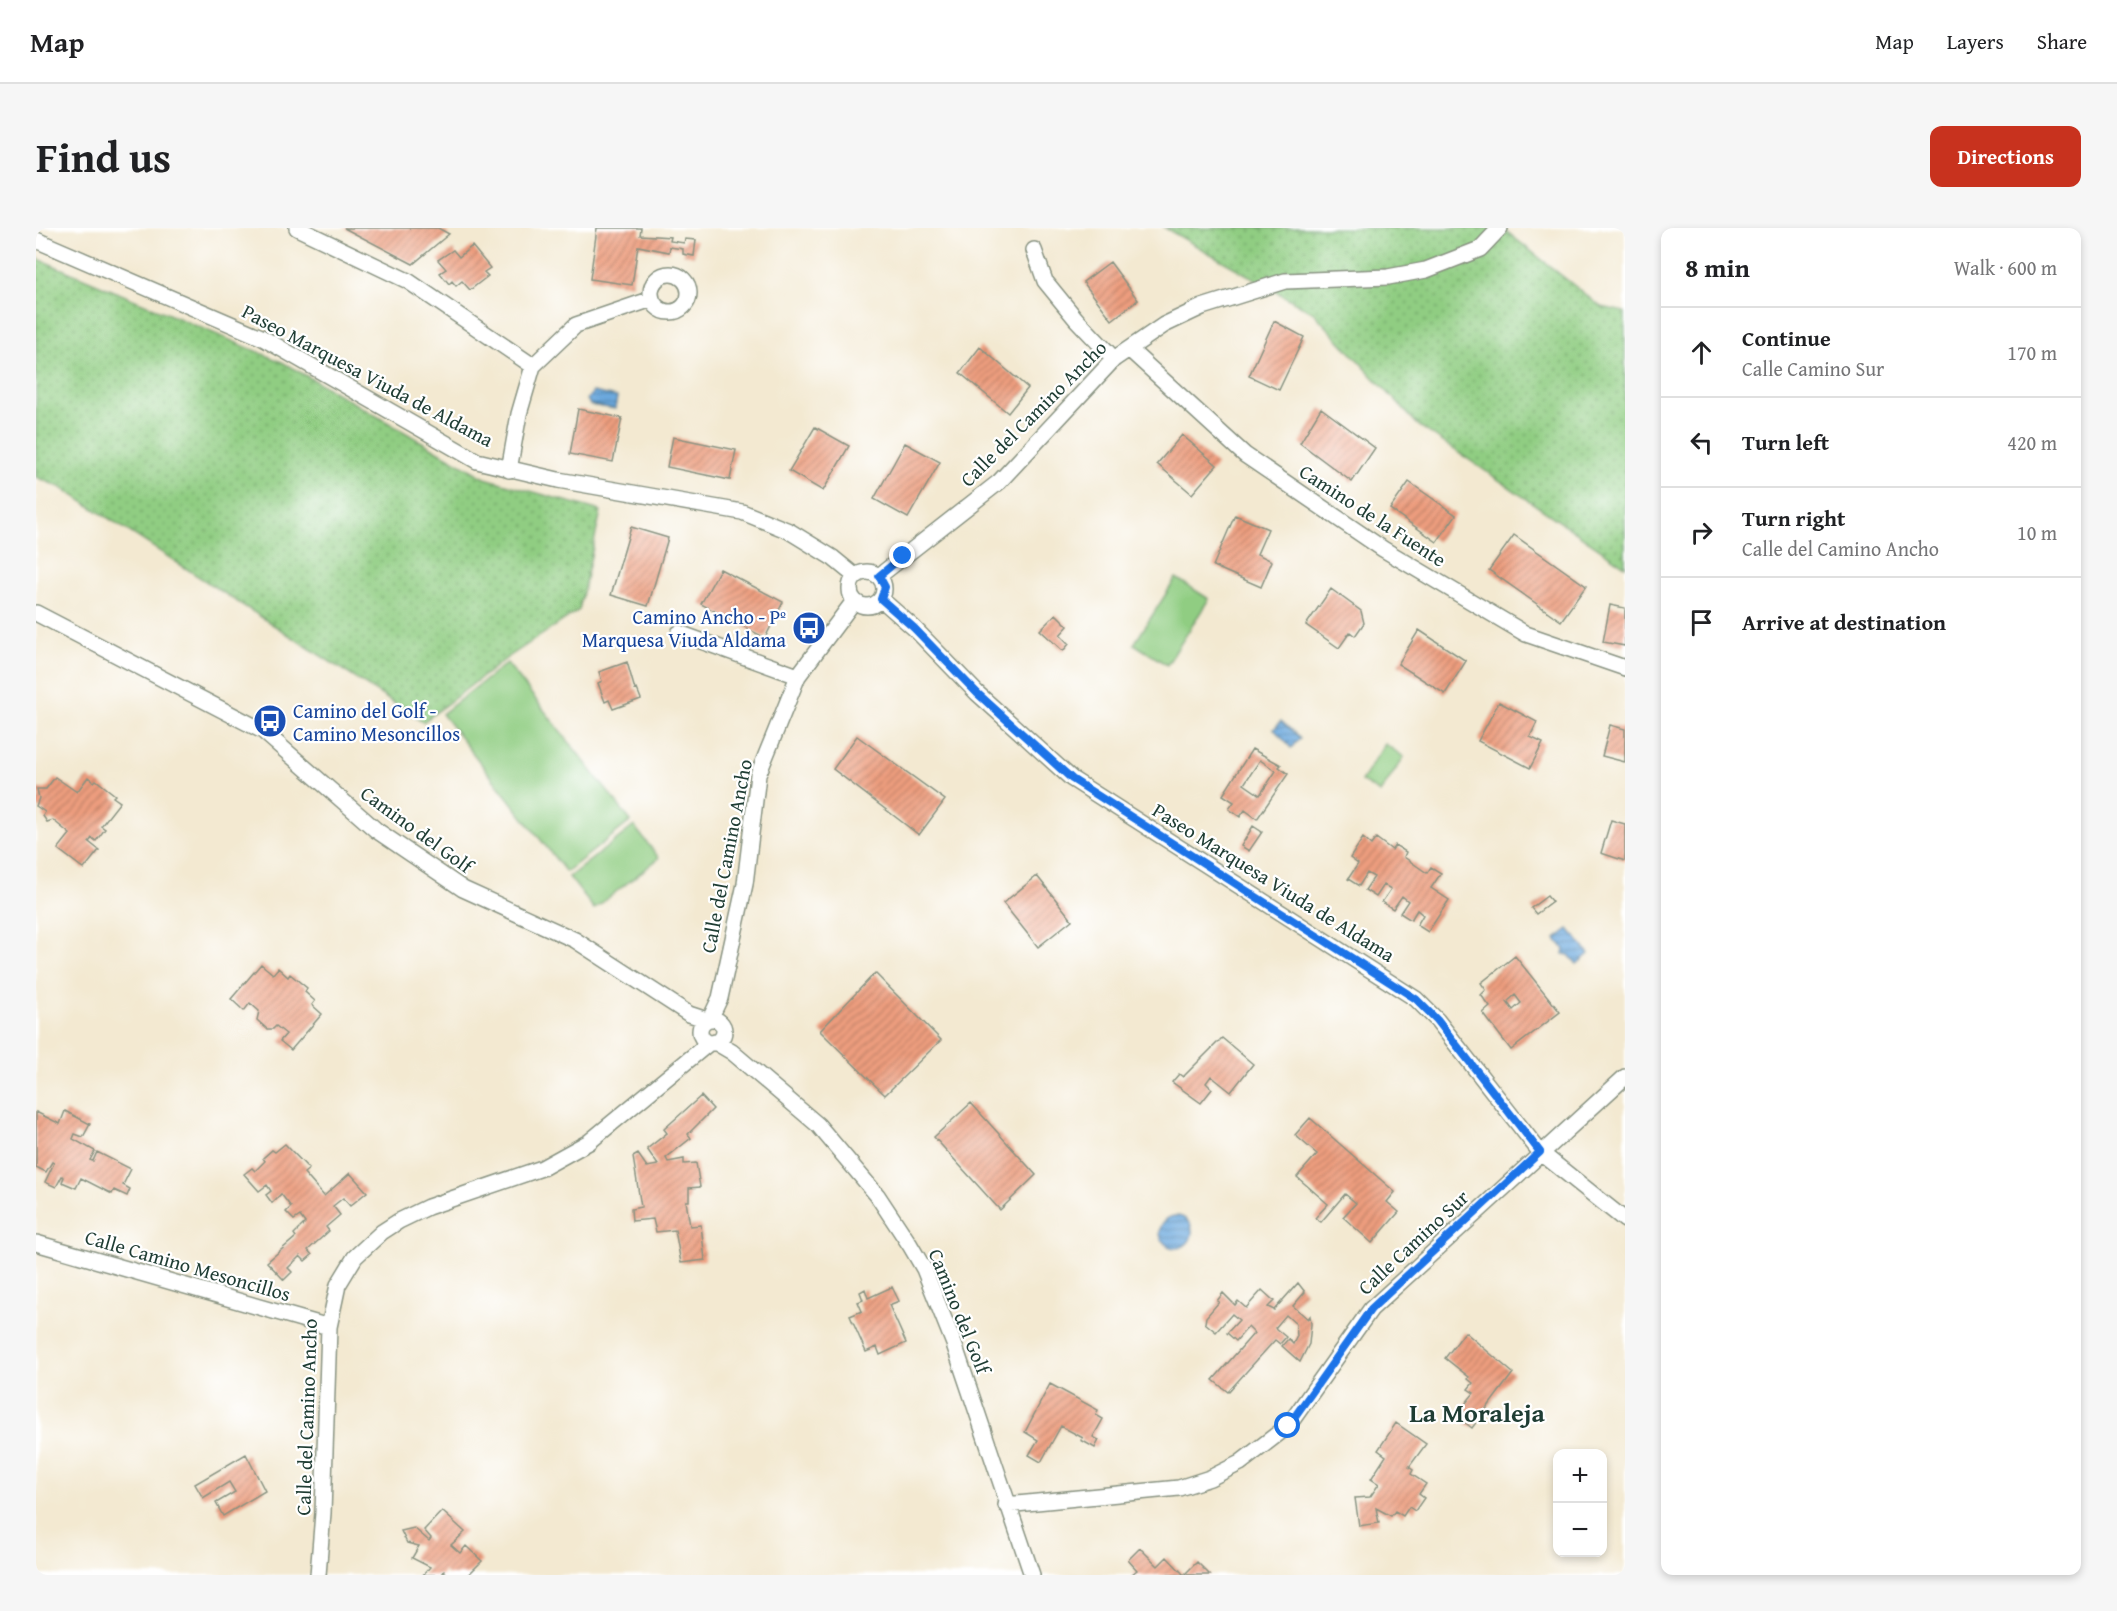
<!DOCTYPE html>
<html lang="en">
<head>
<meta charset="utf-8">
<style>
  :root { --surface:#fff; --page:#f6f6f6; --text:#202124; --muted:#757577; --line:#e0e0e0; --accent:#c8321e }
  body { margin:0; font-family:"Gentium Book Plus",serif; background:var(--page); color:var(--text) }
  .controls { position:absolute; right:18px; bottom:18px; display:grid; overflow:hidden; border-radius:12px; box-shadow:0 3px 9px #0003 }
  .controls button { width:54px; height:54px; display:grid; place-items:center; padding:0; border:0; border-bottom:2px solid var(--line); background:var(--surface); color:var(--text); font:30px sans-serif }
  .stop { position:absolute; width:18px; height:18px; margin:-14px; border:4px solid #1a73e8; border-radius:50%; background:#fff }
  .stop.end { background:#1a73e8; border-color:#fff; box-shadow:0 2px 6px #0008 }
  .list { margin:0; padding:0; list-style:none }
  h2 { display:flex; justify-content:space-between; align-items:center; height:78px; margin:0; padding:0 24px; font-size:26px }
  h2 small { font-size:20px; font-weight:400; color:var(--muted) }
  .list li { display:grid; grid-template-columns:39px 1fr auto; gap:18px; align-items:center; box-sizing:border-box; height:90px; padding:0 24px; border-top:2px solid var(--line) }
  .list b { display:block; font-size:22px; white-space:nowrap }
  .list p { margin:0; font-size:20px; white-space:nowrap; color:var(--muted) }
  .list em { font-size:20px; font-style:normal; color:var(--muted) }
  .icon { flex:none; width:33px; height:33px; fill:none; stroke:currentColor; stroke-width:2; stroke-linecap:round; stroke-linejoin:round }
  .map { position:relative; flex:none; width:1589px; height:1347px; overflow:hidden; border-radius:12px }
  header { display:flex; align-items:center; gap:36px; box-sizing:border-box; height:84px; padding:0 30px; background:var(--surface); border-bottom:2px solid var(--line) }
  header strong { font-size:28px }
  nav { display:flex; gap:33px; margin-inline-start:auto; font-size:21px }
  .intro { display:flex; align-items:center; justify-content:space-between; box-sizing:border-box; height:144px; padding:0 36px }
  h1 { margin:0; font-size:42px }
  .button { padding:15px 27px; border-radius:12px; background:var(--accent); color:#fff; font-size:21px; font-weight:700 }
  main { display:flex; gap:36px; padding:0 36px }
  aside { flex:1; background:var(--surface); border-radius:12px; box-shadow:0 3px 9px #0003 }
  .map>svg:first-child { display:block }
  .grass { fill:url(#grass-dots); stroke:#58855b; stroke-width:1.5 }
  .garden { fill:#90cd82; stroke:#58855b; stroke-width:1.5 }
  .water { fill:url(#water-rules); stroke:#467389; stroke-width:1.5 }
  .building { fill:url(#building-hatch); fill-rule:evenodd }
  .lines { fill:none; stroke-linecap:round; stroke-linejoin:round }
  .minor-casing { stroke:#899382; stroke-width:18 }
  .minor { stroke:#fff; stroke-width:15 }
  .route { stroke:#1a73e8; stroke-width:8 }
  .labels { text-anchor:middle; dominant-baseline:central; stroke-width:4.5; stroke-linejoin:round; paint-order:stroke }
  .street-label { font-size:20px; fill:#1f3d34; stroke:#fff }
  .transit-label { font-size:20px; fill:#164399; stroke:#fff; text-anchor:end }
  .district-label { font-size:26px; font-weight:bold; fill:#1f3d34; stroke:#fff }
</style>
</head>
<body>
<header>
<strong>Map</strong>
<nav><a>Map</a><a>Layers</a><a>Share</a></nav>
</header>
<div class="intro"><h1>Find us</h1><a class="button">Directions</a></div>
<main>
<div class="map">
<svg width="1589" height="1347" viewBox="0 0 1589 1347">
  <defs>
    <pattern id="grass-dots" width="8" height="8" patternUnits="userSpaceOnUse" patternTransform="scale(1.5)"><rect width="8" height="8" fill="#90cd82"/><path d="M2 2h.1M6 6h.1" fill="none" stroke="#75a86b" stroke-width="1.8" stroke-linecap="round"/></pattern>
    <pattern id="water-rules" width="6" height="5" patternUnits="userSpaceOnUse" patternTransform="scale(1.5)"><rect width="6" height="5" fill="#6ca9de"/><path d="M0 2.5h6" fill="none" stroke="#588bb5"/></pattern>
    <pattern id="building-hatch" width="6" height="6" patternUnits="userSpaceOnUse" patternTransform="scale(1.5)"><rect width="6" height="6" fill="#ed9d7e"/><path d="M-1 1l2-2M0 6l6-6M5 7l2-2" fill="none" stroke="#bf8168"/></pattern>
  </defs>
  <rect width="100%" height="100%" fill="#fff"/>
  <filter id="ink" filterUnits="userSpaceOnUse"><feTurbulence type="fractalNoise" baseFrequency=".0167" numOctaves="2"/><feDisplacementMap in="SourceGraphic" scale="12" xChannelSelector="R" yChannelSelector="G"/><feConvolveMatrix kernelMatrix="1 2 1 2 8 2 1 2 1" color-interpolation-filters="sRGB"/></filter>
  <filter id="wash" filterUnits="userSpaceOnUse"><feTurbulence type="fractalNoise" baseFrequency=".008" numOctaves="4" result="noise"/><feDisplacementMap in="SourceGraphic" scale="24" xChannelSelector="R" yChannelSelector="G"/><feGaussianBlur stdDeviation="1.35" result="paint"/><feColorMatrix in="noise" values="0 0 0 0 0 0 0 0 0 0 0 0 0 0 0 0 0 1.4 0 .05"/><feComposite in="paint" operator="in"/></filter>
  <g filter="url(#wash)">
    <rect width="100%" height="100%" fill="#f3e9d1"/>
    <path class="grass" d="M1129,0H1466L1565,79L1589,84V338L1382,197L1278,85Z
      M0,30L246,134L449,250L565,283L543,382L471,430L387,494L26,260L0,249Z"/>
    <path class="garden" d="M1140,350L1173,371L1131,437L1098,416Z
      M471,435L595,593L530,644L406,486Z
      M1349,516L1368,529L1344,565L1325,553Z
      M598,598L623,630L558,681L533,649Z"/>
    <path class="water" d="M557,164L581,169L579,181L554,177L551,171Z
      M1245,493L1264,510L1255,520L1238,501Z
      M1533,701L1553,726L1541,736L1533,727L1527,726L1528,721L1520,711Z
      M1124 1004a16 16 0 1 1 32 0a16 16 0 1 1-32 0Z"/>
    <g id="blocks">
      <path class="building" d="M308,0H402L413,6L377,36Z
        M561,0H605L604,7L635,9L634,13L648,15L649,11L660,12L658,28L647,26V21L634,19L633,24L602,18L596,57L554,51Z
        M436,18L454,40L448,44L452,48L434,62L426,53L420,58L416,53L413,56L404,45L410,41L402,32L417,22L423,29Z
        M1074,34L1102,72L1076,92L1047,54Z
        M1238,93L1268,109L1243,162L1213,148Z
        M944,119L992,160L972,185L924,145Z
        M1285,180L1339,220L1316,254L1264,215Z
        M542,181L586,190L577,234L534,226Z
        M779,199L813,218L787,263L753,243Z
        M1146,207L1181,237L1156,266L1121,236Z
        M637,209L700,222L694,252L631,239Z
        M869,215L904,234L872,290L838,271Z
        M1373,254L1420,287L1401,314L1354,281Z
        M1199,287L1232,301L1221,326L1236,333L1225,359L1177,338Z
        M595,299L632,310L612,378L575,367Z
        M1478,307L1550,358L1525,393L1453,342Z
        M684,341L747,374L729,410L665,376Z
        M1295,361L1325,383L1328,395L1319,408L1314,404L1303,420L1270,397Z
        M1574,377L1589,380V418L1567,414Z
        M1020,386L1032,398L1024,407L1033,416L1027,423L1004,402Z
        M1383,402L1430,433L1409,466L1362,436Z
        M591,434L599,462L601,461L605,471L577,481L573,472L569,474L562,455L566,453L563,444Z
        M1463,474L1501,494L1494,509L1507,515L1494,540L1442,513Z
        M1574,497L1589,501V534L1566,528Z
        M821,508L909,572L883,607L797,541Z
        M1216,521L1245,537L1243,539L1252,546L1221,591L1209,582L1204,589L1193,581L1198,574L1187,567ZM1224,532L1240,543L1224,567L1208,556Z
        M19,549L41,564L52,549L58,554L60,552L79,567L77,569L84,574L65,598L69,601L60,613L56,610L53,614L63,622L48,641L22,621L34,606L17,592L11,594L7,588L9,584L0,578L3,570L1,561H10Z
        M1575,592L1589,596V633L1565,625Z
        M1217,598L1226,604L1213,623L1205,618Z
        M1327,610L1335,617L1340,610L1356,622L1359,617L1370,624L1368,629L1391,645L1395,639L1405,645L1395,660L1413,672L1392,704L1381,697L1387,687L1381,682L1375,692L1364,685L1372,673L1366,668L1357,681L1346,674L1355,661L1348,657L1340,669L1329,662L1338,649L1331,645L1323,658L1312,651L1322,636L1314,630Z
        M1001,648L1036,692L1002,719L967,675Z
        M1511,668L1516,674L1500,686L1495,680Z
        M1479,728L1524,784L1475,822L1447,785L1454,779L1445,767L1450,762L1445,755ZM1479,767L1485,775L1477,782L1471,774Z
        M225,736L237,746L242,740L252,749L254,746L271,760L269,764L279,773L276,777L286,786L255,822L244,813L250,806L240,798L237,801H231L221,792L223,783L214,775L208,783L195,771Z
        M839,745L905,812L849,867L784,803Z
        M1186,810L1217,836L1195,864L1175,848L1170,855L1176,861L1165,875L1136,854L1143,846L1147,849Z
        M665,868L677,881L652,906L655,910L630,930L632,934L648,931V936L660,935L664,959L653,960V973H650L654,998L665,997L669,1032L645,1035L639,1002L620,1004L617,991L596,993L595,981L605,979L597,929L602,926L611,939L622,937L611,921L631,905L628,901Z
        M935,875L1000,947L964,982L898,909Z
        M29,883L54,896L47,909L39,906L37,911L59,923L54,932L57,933L61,924L95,941L87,957L94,961L91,968L78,962L76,966L45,950L40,960L26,954L28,949L26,948L20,959L9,954L18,935L16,934L10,944L0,939V884L24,896Z
        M1274,890L1359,964L1351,974L1363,984L1336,1015L1307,989L1320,975L1309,966L1285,994L1279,990L1292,976L1261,949L1281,926L1259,907Z
        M249,916L273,941L268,945L288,968L314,945L331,964L314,978L307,970L297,978L304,987L290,999L293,1003L272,1022L276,1027L269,1033L264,1028L252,1040L256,1044L248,1052L231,1034L260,1009L258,1006L269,995L264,988L258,992L250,984L255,979L245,966L236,975L230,967L235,963L231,957L223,963L208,946L216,940L219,943L229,933L227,930L236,922L239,924Z
        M1262,1055L1269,1064L1257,1078L1272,1091L1274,1088L1275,1096L1273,1116L1264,1134L1246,1118L1252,1111L1257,1116L1261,1108L1260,1096L1250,1087L1239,1100L1250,1109L1244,1116L1239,1112L1192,1164L1177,1152L1218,1105L1212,1099L1200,1113L1191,1105L1203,1092L1196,1086L1180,1104L1169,1095L1170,1089L1183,1074L1181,1073L1187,1065L1199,1077L1202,1073L1210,1080L1226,1062L1238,1073L1232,1079L1238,1082Z
        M856,1059L863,1073L853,1077L870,1115L844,1127L841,1119L830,1124L814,1088L826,1083L822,1074L827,1072L824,1064L829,1061L832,1070Z
        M1429,1104L1477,1145L1436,1200L1423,1190L1428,1184L1425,1181L1438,1165L1432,1161L1437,1155L1432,1151L1433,1149L1409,1130Z
        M1014,1156L1062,1182L1060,1187L1067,1191L1057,1209L1063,1212L1059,1220L1045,1212L1047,1210L1025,1198L1005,1234L993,1227L1002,1212L989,1204Z
        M1360,1195L1390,1216L1373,1239L1377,1242L1375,1246L1390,1256L1383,1266L1388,1270L1379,1283L1373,1279L1367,1288L1359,1283L1355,1288L1340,1280L1343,1295L1323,1298L1319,1270L1334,1269L1343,1256L1335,1251L1350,1228L1342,1222Z
        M210,1226L229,1263L187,1288L180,1275L199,1264L193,1254L167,1270L159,1256Z
        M406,1283L429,1304L415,1317L424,1325L430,1318L446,1333L432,1347H412L408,1343L406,1347H387L394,1339L376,1330L383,1318L371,1315L365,1303L378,1300L393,1313L395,1310L388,1302Z
        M1104,1320L1122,1338L1131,1329L1148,1347H1095L1101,1342L1092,1332Z
        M1161,1334L1174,1347H1148Z"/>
    </g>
  </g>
  <g filter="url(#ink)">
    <use href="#blocks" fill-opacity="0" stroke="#899382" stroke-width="1.5"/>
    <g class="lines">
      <defs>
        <path id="minor" d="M261,0L372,53L497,138
          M0,12L225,109L441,233L522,252L706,284L753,303L797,330L819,348
          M998,22L1009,53L1040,91L1078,131
          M615 65a19 19 0 1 1 38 0a19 19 0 1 1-38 0Z
          M1093,121L1209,227L1347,321L1490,406L1589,440
          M473,242L483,186L497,138L540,97L616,71
          M814 361a17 17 0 1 1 34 0a17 17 0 1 1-34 0Z
          M843,348L963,254L1078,131L1128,97L1166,79L1249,53L1352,49L1390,42L1444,21L1464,0
          M845,371L878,400L941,465L1036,551L1380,771L1401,792L1504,924L1589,992
          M0,385L227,503L340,602L427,661L539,712L653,786L671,792
          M643,405L762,448
          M674,791L684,770L709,656L722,547L762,448L818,373
          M664 803a12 12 0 1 1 24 0a12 12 0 1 1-24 0Z
          M679,814L696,824L782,897L841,967L874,1017L888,1041L918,1116L996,1347
          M0,1015L293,1099
          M970,1277L1143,1260L1174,1250L1204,1235L1252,1198L1335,1081L1589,849
          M282,1347L287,1285L293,1099L302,1057L319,1029L346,1004L363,993L392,979L506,940L553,914L673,815"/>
      </defs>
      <use href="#minor" class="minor-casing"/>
      <use href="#minor" class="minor"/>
    </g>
  </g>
  <g class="lines" filter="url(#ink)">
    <path class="route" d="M867,328L843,348L849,359L845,371L878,400L941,465L1036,551L1380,771L1401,792L1504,924L1335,1081L1252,1198"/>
  </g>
  <defs>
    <symbol id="bus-disc" viewBox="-11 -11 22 22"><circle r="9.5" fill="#1a4fb4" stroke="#fff"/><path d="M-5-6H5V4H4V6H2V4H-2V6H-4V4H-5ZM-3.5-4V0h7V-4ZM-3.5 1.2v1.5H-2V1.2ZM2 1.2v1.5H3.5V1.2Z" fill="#fff"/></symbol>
  </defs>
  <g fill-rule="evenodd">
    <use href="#bus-disc" x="754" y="381" width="38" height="38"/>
    <use href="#bus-disc" x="215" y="474" width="38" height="38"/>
  </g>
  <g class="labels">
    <g class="street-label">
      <text transform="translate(332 147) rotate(28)">Paseo Marquesa Viuda de Aldama</text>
      <text transform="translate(997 185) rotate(-45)">Calle del Camino Ancho</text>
      <text transform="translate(1337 287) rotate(33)">Camino de la Fuente</text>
      <text transform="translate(381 601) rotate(36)">Camino del Golf</text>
      <text transform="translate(690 628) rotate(-79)">Calle del Camino Ancho</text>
      <text transform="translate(1238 654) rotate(32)">Paseo Marquesa Viuda de Aldama</text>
      <text transform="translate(1377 1014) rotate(-43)">Calle Camino Sur</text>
      <text transform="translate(152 1037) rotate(16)">Calle Camino Mesoncillos</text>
      <text transform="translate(924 1083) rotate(68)">Camino del Golf</text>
      <text transform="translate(270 1189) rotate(-88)">Calle del Camino Ancho</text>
    </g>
    <g class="transit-label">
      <text x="750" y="388">Camino Ancho - Pº<tspan x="750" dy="23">Marquesa Viuda Aldama</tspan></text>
      <text x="257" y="482" text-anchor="start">Camino del Golf -<tspan x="257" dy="23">Camino Mesoncillos</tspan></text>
    </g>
    <g class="district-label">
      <text x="1441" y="1184">La Moraleja</text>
    </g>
  </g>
</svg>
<div class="controls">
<button>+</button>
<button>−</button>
</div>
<div class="stop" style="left:1252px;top:1198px"></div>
<div class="stop end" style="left:867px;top:328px"></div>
</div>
<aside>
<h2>8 min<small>Walk · 600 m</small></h2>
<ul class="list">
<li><svg class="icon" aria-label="ahead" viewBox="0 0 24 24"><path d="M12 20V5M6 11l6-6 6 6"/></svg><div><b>Continue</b><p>Calle Camino Sur</p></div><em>170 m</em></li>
<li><svg class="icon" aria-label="left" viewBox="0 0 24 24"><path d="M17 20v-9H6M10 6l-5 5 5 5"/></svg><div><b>Turn left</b></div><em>420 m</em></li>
<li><svg class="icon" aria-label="right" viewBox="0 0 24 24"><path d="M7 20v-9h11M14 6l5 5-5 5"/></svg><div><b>Turn right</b><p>Calle del Camino Ancho</p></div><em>10 m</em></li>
<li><svg class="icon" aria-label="arrive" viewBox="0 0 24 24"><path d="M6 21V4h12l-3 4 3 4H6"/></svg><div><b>Arrive at destination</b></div></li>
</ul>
</aside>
</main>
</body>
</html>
